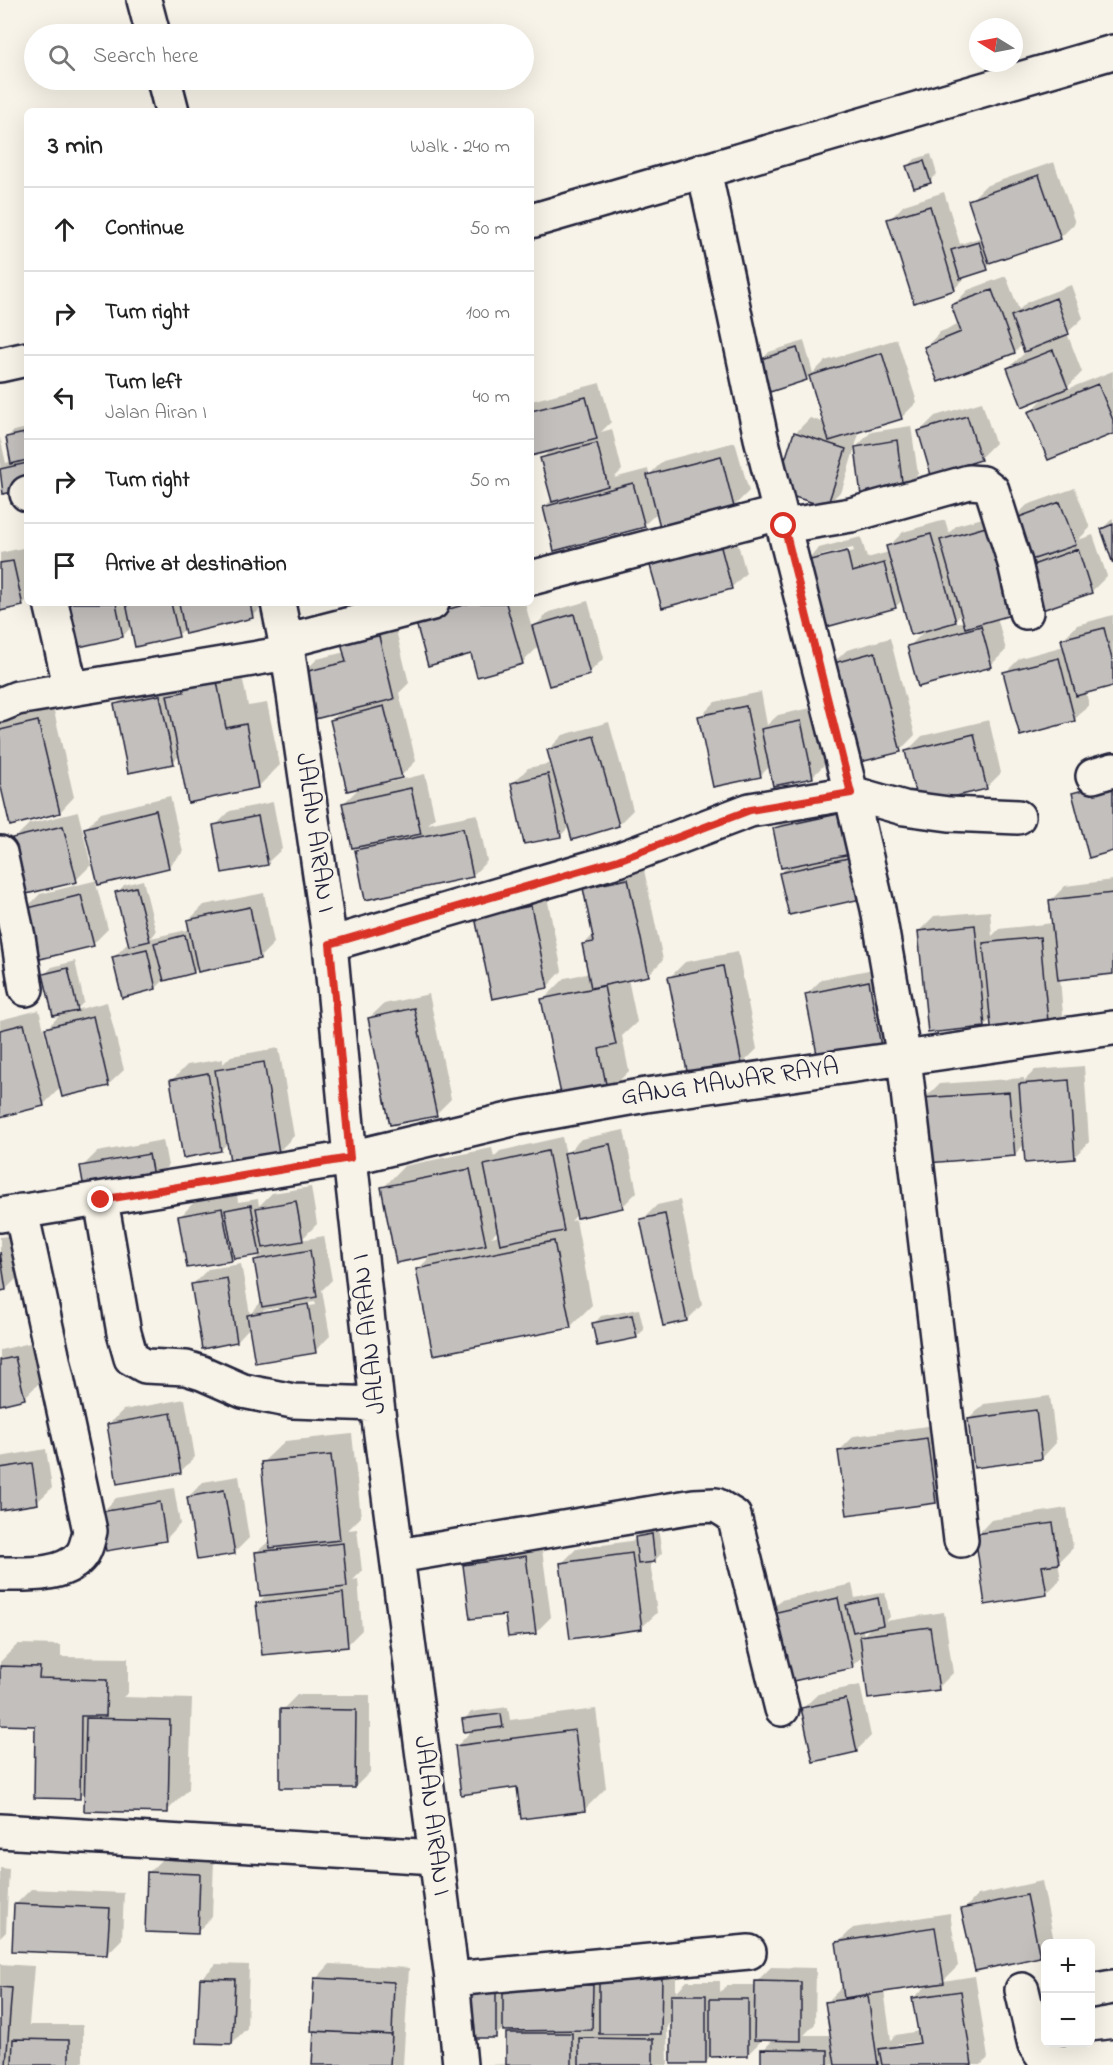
<!DOCTYPE html>
<html lang="en">
<head>
<meta charset="utf-8">
<style>
  :root { --surface:#fff; --page:#f2f2f2; --text:#222; --muted:#767676; --line:#e0e0e0 }
  body { margin:0; font-family:"Indie Flower",sans-serif; background:var(--page); color:var(--text) }
  .controls { position:absolute; right:18px; bottom:18px; display:grid; overflow:hidden; border-radius:9px; box-shadow:0 6px 24px #0002 }
  .controls button { width:54px; height:54px; display:grid; place-items:center; padding:0; border:0; border-bottom:2px solid var(--line); background:var(--surface); color:var(--text); font:30px sans-serif }
  .compass { position:absolute; left:969px; top:18px; width:54px; height:54px; border-radius:50%; background:var(--surface); box-shadow:0 6px 24px #0002; rotate:280deg }
  .stop { position:absolute; width:18px; height:18px; margin:-14px; border:4px solid #d93025; border-radius:50%; background:#fff }
  .stop.end { background:#d93025; border-color:#fff; box-shadow:0 2px 6px #0008 }
  .list { margin:0; padding:0; list-style:none }
  h2 { display:flex; justify-content:space-between; align-items:center; height:78px; margin:0; padding:0 24px; font-size:26px }
  h2 small { font-size:20px; font-weight:400; color:var(--muted) }
  .list li { display:grid; grid-template-columns:39px 1fr auto; gap:18px; align-items:center; box-sizing:border-box; height:84px; padding:0 24px; border-top:2px solid var(--line) }
  .list b { display:block; font-size:22px; white-space:nowrap }
  .list p { margin:0; font-size:20px; white-space:nowrap; color:var(--muted) }
  .list em { font-size:20px; font-style:normal; color:var(--muted) }
  .icon { flex:none; width:33px; height:33px; fill:none; stroke:currentColor; stroke-width:2; stroke-linecap:round; stroke-linejoin:round }
  .map { position:relative; flex:none; width:1113px; height:2065px; overflow:hidden }
  .search { position:absolute; background:var(--surface); box-shadow:0 6px 24px #0002; left:24px; top:24px; width:510px; height:66px; display:flex; align-items:center; gap:15px; box-sizing:border-box; padding:0 21px; border-radius:33px; color:var(--muted); font-size:22px }
  .panel { position:absolute; background:var(--surface); box-shadow:0 6px 24px #0002; left:24px; top:108px; width:510px; height:498px; border-radius:9px }
  .map>svg:first-child { display:block }
  .shadow { fill:#0003; fill-rule:evenodd }
  .building { fill:#c2bfbd; stroke:#22223b; stroke-width:1.5 }
  .lines { fill:none; stroke-linecap:round; stroke-linejoin:round }
  .minor-casing { stroke:#22223b; stroke-width:38 }
  .minor { stroke:#f7f3e8; stroke-width:33 }
  .route { stroke:#d93025; stroke-width:8 }
  .labels { text-anchor:middle; dominant-baseline:central; stroke-width:6; stroke-linejoin:round; paint-order:stroke }
  .street-label { font-size:26px; fill:#22223b; stroke:#f7f3e8 }
</style>
</head>
<body>
<div class="map">
<svg width="1113" height="2065" viewBox="0 0 1113 2065">
  <rect width="100%" height="100%" fill="#f7f3e8"/>
  <filter id="ink" filterUnits="userSpaceOnUse"><feTurbulence type="fractalNoise" baseFrequency=".0167" numOctaves="2"/><feDisplacementMap in="SourceGraphic" scale="12" xChannelSelector="R" yChannelSelector="G"/><feConvolveMatrix kernelMatrix="1 2 1 2 8 2 1 2 1" color-interpolation-filters="sRGB"/></filter>
  <g filter="url(#ink)">
    <path class="shadow" d="M931,154L937,174L930,181L908,167L915,159Z
      M1054,162L1075,223L1060,238L994,260L987,268L969,274L954,289L889,220L904,205L944,192L960,244L982,237L970,201L985,186Z
      M1006,276L1019,310L1027,302L1071,285L1083,318L1067,333L1082,372L1065,390L1113,371V432L1030,412L1047,395L1008,368L1026,352L1023,344L1015,352L939,380L926,347L940,332L960,324L953,305L968,290Z
      M897,339L917,402L902,417L854,432L859,434L842,490L827,505L795,433L810,418L825,423L810,375L806,379L762,360L769,352L804,341L813,373L825,361Z
      M600,383L611,422L601,432L612,429L622,470L614,478L648,469L649,475L663,461L735,442L749,491L734,506L658,512L644,525L544,507L553,499L542,459L551,449L531,455V401Z
      M982,402L995,443L980,458L920,431L935,416Z
      M911,426L918,474L903,489L856,447L871,432Z
      M27,428V487L4,492L0,474V437L6,463L12,461L7,438L14,431Z
      M1075,488L1090,528L1078,540L1093,535L1107,576L1092,591L1040,609L1026,568L1038,556L1012,520L1027,505Z
      M1001,513L1025,598L997,617L1006,650L991,665L909,647L926,629L903,600L895,607L804,563L819,548L861,537L867,558L889,552L888,547L903,532L945,520L949,533L957,525ZM853,548L854,551L819,560V556ZM962,613L965,621L951,624Z
      M1113,518V559L1102,529Z
      M732,522L746,573L731,588L663,607Z
      M27,547V600L22,605L0,610V553Z
      M588,601L604,658L589,673L539,646L522,663L435,603H525L532,629L549,612Z
      M61,603H266L252,617L186,628L178,635L132,626L123,636Z
      M392,614L409,683L399,693L416,761L401,776L386,780L387,783L425,774L435,818L428,824L477,814L487,861L472,876L357,851L363,845L344,803L361,786L332,720L341,711L302,674L317,659L345,652Z
      M1113,615V685L1086,692L1089,705L1074,720L1005,673L1020,658L1064,646L1062,640L1077,625Z
      M890,638L915,735L900,750L832,664L847,650Z
      M237,650L248,706L267,703L280,765L258,787L180,755L173,762L116,705L130,690Z
      M761,692L767,725L778,715L816,707L827,762L812,777L770,766L760,776L700,717L715,702Z
      M53,707L74,797L60,812L0,777V723L4,719Z
      M989,720L1001,773L986,788L907,751L922,736Z
      M609,722L633,810L618,825L570,826L561,835L526,842L513,783L528,768L552,763L548,750L563,735Z
      M170,796L183,852L169,866L96,884L108,929L93,944L25,909L40,894L98,880L86,828L101,813Z
      M857,799L867,843L790,913L781,873L789,865L775,829L790,814Z
      M273,802L282,849L267,863L215,826L230,811Z
      M78,812L91,865L76,880L14,839L29,824Z
      M643,865L663,960L648,975L628,979L637,1022L622,1036L629,1071L607,1093L543,1000L565,978L589,973L583,945L594,934L584,888L599,873Z
      M143,880L156,932L151,938L191,929L189,920L204,905L264,893L274,943L259,958L198,967L194,972L165,979L156,988L113,958L128,943L117,893L124,885Z
      M1113,880V972L1060,978L1063,1015L1048,1030L992,1018L984,1026L919,931L934,916L990,911L992,936L999,929L1053,923L1050,901L1065,886Z
      M546,892L562,971L548,986L477,918Z
      M738,952L757,1049L742,1064L670,977L685,962Z
      M75,961L84,1002L76,1010L107,1002L124,1070L109,1084L47,1028L62,1013L45,974L52,967Z
      M884,967L898,1040L883,1055L807,994L822,979Z
      M429,994L451,1099L436,1114L369,1018L384,1004Z
      M39,1010L59,1089L44,1104L0,1115V1020Z
      M279,1048L294,1136L279,1151L231,1160L228,1142L221,1150L172,1080L187,1065L223,1059V1064L231,1056Z
      M1084,1066L1089,1142L1074,1157L1025,1144L1014,1155L924,1099L939,1084L1024,1078V1081L1035,1070Z
      M624,1130L637,1192L622,1207L578,1214L571,1221L576,1220L592,1305L570,1327L418,1269L433,1254L383,1188L404,1166L492,1148L494,1157L500,1151L562,1137L566,1154L581,1139ZM499,1230L500,1235L491,1237Z
      M163,1140L168,1166L153,1181L82,1167L97,1152Z
      M311,1187L317,1224L301,1240L324,1236L332,1280L322,1290L330,1336L315,1351L250,1327L237,1341L193,1284L208,1269L241,1264L250,1314L262,1301L255,1260L263,1252L235,1258V1256L231,1259L180,1217L194,1202L237,1194L238,1202L258,1199L259,1206L272,1193ZM315,1302L316,1305L263,1313V1310Z
      M680,1200L702,1305L687,1320L642,1220L657,1205Z
      M14,1235L21,1274L6,1289L0,1290V1237Z
      M639,1309L644,1330L636,1337L594,1324L601,1316Z
      M30,1343L39,1383L24,1398L0,1404V1350Z
      M1050,1396L1056,1443L1042,1458L969,1419L984,1404Z
      M185,1399L195,1457L180,1472L108,1425L123,1410Z
      M942,1424L950,1486L936,1501L839,1451L854,1436Z
      M352,1434L361,1517L348,1530L357,1529L362,1571L353,1580L358,1579L362,1630L347,1645L258,1603L267,1594L257,1552L271,1539L263,1462L285,1441Z
      M46,1449L52,1488L37,1502L0,1509V1457Z
      M239,1476L249,1538L234,1553L188,1497L203,1482Z
      M174,1488L180,1524L166,1539L102,1513L116,1498Z
      M1067,1508L1073,1548L1058,1563L1061,1579L1046,1594L977,1535L991,1520Z
      M658,1528L662,1553L655,1560L650,1561L657,1613L642,1627L561,1564L576,1549L637,1540L636,1537L643,1530Z
      M541,1542L551,1617L536,1632L507,1613L465,1565L480,1550Z
      M852,1584L855,1598L885,1592L890,1617L886,1621L944,1612L953,1673L938,1688L864,1655L852,1666L766,1615L781,1600ZM872,1626L864,1635L862,1628Z
      M18,1644L61,1645V1657L128,1658V1693L123,1697L192,1699L189,1789L167,1811L86,1790L79,1797L37,1724H0V1662Z
      M860,1685L871,1736L857,1750L803,1708L818,1694Z
      M297,1695H370V1772L355,1787L282,1710Z
      M508,1707L510,1720L596,1709L606,1788L584,1810L456,1747L473,1729L464,1720L471,1712Z
      M164,1857L214,1860L212,1917L197,1932L149,1872Z
      M0,1868L9,1869L6,1932L0,1938Z
      M1042,1881L1054,1941L1051,1944H1046V1949L1039,1956L963,1910L978,1895Z
      M31,1889L124,1893L122,1939L107,1954L16,1904Z
      M950,1913L958,1966L943,1981L975,1976L988,2058L981,2065H763V2050L774,2039L762,2040L747,2055H713L705,2063L672,2021L667,2026L668,2065H483L507,2064V2034L512,2029L505,2027L495,2036L466,1991L676,1962V1992L687,1981H720V1992L727,1985H756V1982L771,1967L816,1968L815,2024L804,2035H831L826,2003L841,1988L844,1987L838,1943L853,1928ZM929,1983L914,1998L919,2031L896,2035L891,2040L884,1990ZM927,2040V2043L895,2048V2045Z
      M0,1964L34,1966L29,2025H83V2061L80,2065H0Z
      M216,1964L249,1965L247,2028L232,2043L201,1979Z
      M330,1964L409,1968L403,2065H314L316,1979Z"/>
    <path class="building" d="M924,161L931,183L914,188L906,166Z
      M1039,175L1061,239L989,263L968,200Z
      M930,206L955,290L914,303L887,219Z
      M979,242L988,270L960,279L951,250Z
      M992,290L1015,353L938,382L924,347L961,332L951,305Z
      M1056,298L1069,334L1024,352L1011,316Z
      M797,348L807,380L770,392L761,359Z
      M1053,350L1068,388L1022,407L1007,368Z
      M882,353L902,419L829,441L809,376Z
      M1098,384L1113,420V434L1048,460L1028,412Z
      M586,397L597,439L531,456V411Z
      M967,416L981,460L931,475L918,431Z
      M794,432L846,449L827,507L775,491Z
      M25,433L27,460L11,464L6,437Z
      M897,440L903,490L861,496L855,447Z
      M597,443L608,486L552,502L540,458Z
      M721,456L734,507L660,527L647,475Z
      M27,463V489L3,494L0,469Z
      M633,483L645,527L554,551L543,507Z
      M1060,502L1076,545L1025,562L1011,520Z
      M1113,524V564L1101,529Z
      M986,527L1011,615L965,628L940,540Z
      M931,534L956,622L911,635L886,546Z
      M718,536L732,589L662,608L647,555Z
      M1078,549L1092,593L1039,611L1024,568Z
      M847,551L852,572L884,563L896,608L819,629L802,562Z
      M13,561L23,606L0,611V563Z
      M60,603H116L123,637L70,649Z
      M126,603H171L179,637L135,647Z
      M179,603H250L253,618L185,634Z
      M470,603H506L523,664L477,677L471,654L428,666L415,619Z
      M574,614L590,675L549,686L532,626Z
      M981,626L992,667L918,687L907,646Z
      M377,628L394,699L311,720L300,673L346,662L340,638Z
      M1104,628L1113,663V686L1076,696L1061,639Z
      M875,652L901,752L856,763L830,664Z
      M1059,658L1075,721L1020,736L1003,672Z
      M215,671L226,728L246,724L258,788L188,803L167,695L184,692L182,678Z
      M160,695L174,764L128,773L114,704Z
      M384,706L402,778L347,791L330,720Z
      M746,706L761,777L713,787L698,716Z
      M38,721L60,813L10,826L0,783V730Z
      M801,721L813,778L773,786L761,729Z
      M974,734L987,789L918,805L905,751Z
      M594,736L619,826L572,840L547,750Z
      M548,774L561,837L524,844L511,783Z
      M1113,782V851L1089,858L1072,793Z
      M411,788L421,834L352,848L342,803Z
      M156,810L169,868L98,885L84,828Z
      M843,813L851,854L781,868L773,828Z
      M258,816L268,865L222,873L213,825Z
      M63,826L77,882L26,894L12,838Z
      M463,828L473,877L365,900L355,850Z
      M853,857L861,899L789,915L779,873Z
      M628,879L649,976L591,988L582,944L594,942L583,888Z
      M136,887L150,941L129,946L115,892Z
      M1113,893V974L1058,980L1049,900Z
      M81,895L94,946L36,960L24,909Z
      M531,906L548,988L492,999L475,917Z
      M250,907L260,959L198,972L187,920Z
      M975,925L985,1027L928,1033L918,931Z
      M185,935L194,973L164,981L154,943Z
      M1040,937L1049,1032L992,1037L983,943Z
      M147,949L156,989L122,998L112,957Z
      M723,966L742,1065L688,1076L668,977Z
      M68,968L78,1011L53,1016L43,974Z
      M869,981L883,1057L820,1069L805,994Z
      M604,986L616,1045L599,1049L608,1094L563,1104L541,999Z
      M414,1008L437,1116L390,1125L368,1018Z
      M93,1016L109,1086L62,1097L45,1028Z
      M24,1024L44,1106L0,1117V1030Z
      M264,1062L279,1153L230,1161L215,1070Z
      M208,1073L221,1151L183,1158L170,1080Z
      M1069,1080L1075,1159L1025,1163L1019,1084Z
      M1009,1092L1015,1156L927,1163L922,1098Z
      M610,1144L623,1208L577,1218L564,1153Z
      M548,1151L564,1231L500,1244L484,1165Z
      M149,1154L154,1182L85,1194L80,1166Z
      M470,1169L486,1245L396,1263L381,1187Z
      M296,1201L303,1241L263,1248L256,1208Z
      M251,1205L260,1255L234,1259L225,1210Z
      M222,1208L232,1261L187,1268L178,1216Z
      M665,1214L687,1321L663,1326L640,1219Z
      M554,1241L571,1328L433,1355L416,1269Z
      M310,1250L317,1297L262,1307L254,1260Z
      M0,1252L6,1290L0,1291Z
      M227,1278L237,1342L202,1349L191,1284Z
      M308,1304L316,1353L255,1363L247,1315Z
      M632,1315L637,1338L597,1346L592,1323Z
      M15,1357L25,1399L0,1405V1360Z
      M1036,1410L1042,1459L974,1468L968,1419Z
      M171,1413L181,1473L117,1484L107,1424Z
      M927,1438L936,1503L847,1515L838,1451Z
      M331,1455L340,1540L270,1548L261,1462Z
      M32,1463L38,1504L0,1510V1468Z
      M224,1490L235,1554L197,1560L187,1497Z
      M160,1502L166,1541L106,1551L100,1512Z
      M1053,1523L1059,1564L1042,1566L1047,1595L985,1605L975,1534Z
      M652,1534L655,1562L638,1564L635,1537Z
      M343,1543L347,1587L260,1596L255,1552Z
      M632,1553L642,1629L570,1639L560,1563Z
      M526,1556L536,1634L508,1637L505,1615L470,1619L463,1565Z
      M343,1593L348,1647L262,1655L256,1603Z
      M838,1598L853,1668L779,1684L764,1615Z
      M878,1598L883,1625L853,1632L846,1605Z
      M930,1627L939,1690L868,1699L860,1636Z
      M0,1666L40,1667L39,1678L107,1680L106,1716H81L80,1799L34,1798L35,1726L0,1725Z
      M846,1699L857,1752L813,1762L801,1708Z
      M280,1709L356,1710L355,1788H280Z
      M501,1714L503,1727L464,1732L462,1719Z
      M86,1718L170,1720L168,1813L84,1811Z
      M575,1730L585,1811L521,1819L517,1787L461,1795L455,1746Z
      M147,1872L200,1874L198,1934L145,1932Z
      M1027,1895L1040,1957L975,1971L961,1909Z
      M14,1904L110,1908L107,1955L12,1951Z
      M935,1927L944,1983L844,1998L836,1942Z
      M599,1976H662L661,2034H599Z
      M200,1978L235,1979L232,2044L197,2043Z
      M314,1978L394,1982L392,2035L311,2031Z
      M755,1981L801,1982V2041L754,2040Z
      M503,1985H593L592,2030L503,2031Z
      M0,1987L12,1988L6,2065H0Z
      M496,1990V2038H465V1991Z
      M961,1991L972,2065H882L879,2049L920,2043L912,1998Z
      M671,1995H706V2064H671Z
      M868,1996L878,2065H835L825,2002Z
      M710,1999H748V2056L710,2057Z
      M314,2031L392,2035L390,2065H312Z
      M506,2033H572V2065H506Z
      M579,2038L653,2039V2065H579Z
      M13,2039L69,2040V2065H12Z
      M761,2049L828,2050V2065H761Z"/>
    <g class="lines">
      <defs>
        <path id="minor" d="M144,0L153,34
          M164,80L172,111
          M704,170L761,438L851,793L878,909L904,1058L961,1540
          M531,221L1113,52
          M0,365L27,359
          M27,493V494
          M784,526L851,515L969,482L983,483L992,490L1015,563L1026,612
          M531,578L780,513
          M51,603L71,689
          M278,603L288,653L330,944L350,1158L377,1404L452,1979L460,2065
          M285,641L432,603
          M0,705L17,698L288,653
          M1093,776L1113,770
          M0,853L18,937L26,989
          M330,944L618,860L750,810L851,793L904,808L949,814L1018,817
          M101,1200L124,1333L131,1358L145,1366L186,1368L202,1373L243,1391L293,1401L377,1404
          M0,1215L350,1158L517,1118L646,1095L1113,1028
          M398,1556L694,1506L716,1505L734,1516L782,1709
          M0,1574C24,1574 62,1577 80,1557C86,1551 88,1539 90,1531L21,1211
          M0,1831L436,1857
          M452,1979L749,1952
          M1022,1990L1035,2045L1044,2058L1062,2063L1113,2057
          M1090,1991L1113,1987"/>
      </defs>
      <use href="#minor" class="minor-casing"/>
      <use href="#minor" class="minor"/>
    </g>
  </g>
  <g class="lines" filter="url(#ink)">
    <path class="route" d="M101,1200L350,1158L330,944L618,860L750,810L851,793L784,526"/>
  </g>
  <g class="labels">
    <g class="street-label">
      <text transform="translate(314 833) rotate(82)">JALAN AIRAN I</text>
      <text transform="translate(730 1083) rotate(-8)">GANG MAWAR RAYA</text>
      <text transform="translate(370 1334) rotate(-96)">JALAN AIRAN I</text>
      <text transform="translate(431 1816) rotate(83)">JALAN AIRAN I</text>
    </g>
  </g>
</svg>
<div class="controls">
<button>+</button>
<button>−</button>
</div>
<svg class="compass" viewBox="-18 -18 36 36"><path d="M0-13l5 13h-10z" fill="#e53935"/><path d="M0 13l5-13h-10z" fill="#767676"/></svg>
<div class="stop" style="left:784px;top:526px"></div>
<div class="stop end" style="left:101px;top:1200px"></div>
<div class="search"><svg class="icon" aria-label="search" viewBox="0 0 24 24"><circle cx="10" cy="10" r="6"/><path d="M15 15l6 6"/></svg>Search here</div>
<section class="panel">
<h2>3 min<small>Walk · 240 m</small></h2>
<ul class="list">
<li><svg class="icon" aria-label="ahead" viewBox="0 0 24 24"><path d="M12 20V5M6 11l6-6 6 6"/></svg><div><b>Continue</b></div><em>50 m</em></li>
<li><svg class="icon" aria-label="right" viewBox="0 0 24 24"><path d="M7 20v-9h11M14 6l5 5-5 5"/></svg><div><b>Turn right</b></div><em>100 m</em></li>
<li><svg class="icon" aria-label="left" viewBox="0 0 24 24"><path d="M17 20v-9H6M10 6l-5 5 5 5"/></svg><div><b>Turn left</b><p>Jalan Airan I</p></div><em>40 m</em></li>
<li><svg class="icon" aria-label="right" viewBox="0 0 24 24"><path d="M7 20v-9h11M14 6l5 5-5 5"/></svg><div><b>Turn right</b></div><em>50 m</em></li>
<li><svg class="icon" aria-label="arrive" viewBox="0 0 24 24"><path d="M6 21V4h12l-3 4 3 4H6"/></svg><div><b>Arrive at destination</b></div></li>
</ul>
</section>
</div>
</body>
</html>
